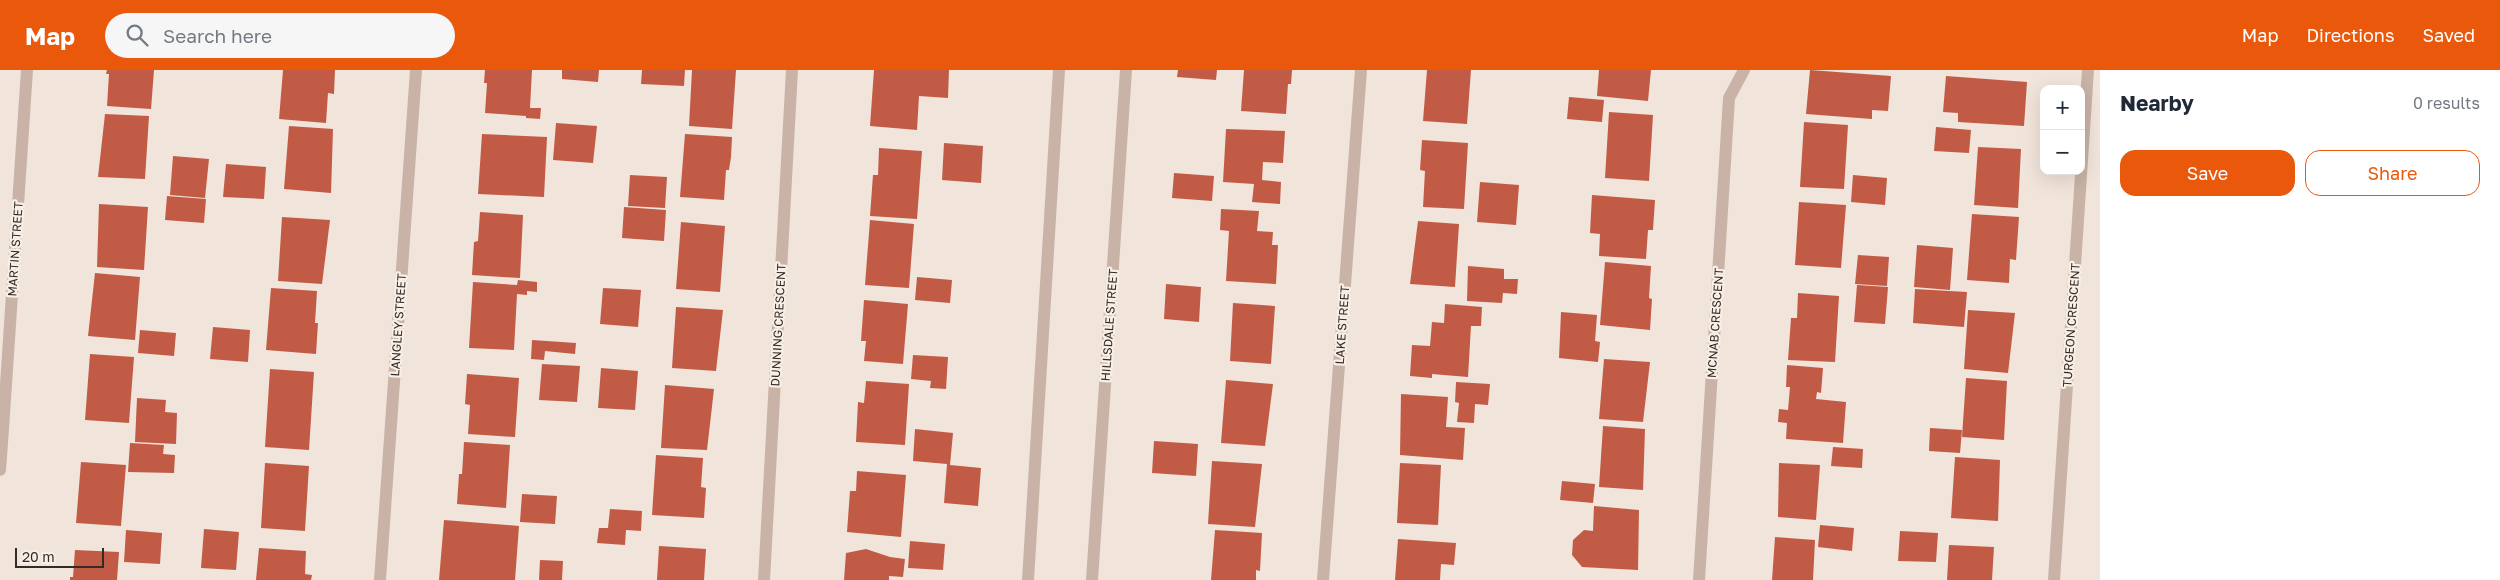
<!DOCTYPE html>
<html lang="en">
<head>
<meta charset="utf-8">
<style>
  :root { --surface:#fff; --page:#f6f6f7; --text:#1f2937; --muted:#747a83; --line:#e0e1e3; --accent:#ea580c }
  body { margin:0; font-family:"Golos Text",sans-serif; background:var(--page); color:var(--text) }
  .controls { position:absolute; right:15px; top:15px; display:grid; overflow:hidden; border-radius:10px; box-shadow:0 5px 20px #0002 }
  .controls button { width:45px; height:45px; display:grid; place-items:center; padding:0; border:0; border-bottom:1px solid var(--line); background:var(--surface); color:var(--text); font:25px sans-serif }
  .scale { position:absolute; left:15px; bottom:12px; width:89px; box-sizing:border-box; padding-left:5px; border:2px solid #342a27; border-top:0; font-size:14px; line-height:18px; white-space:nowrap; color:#342a27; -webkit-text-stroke:4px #f8efe6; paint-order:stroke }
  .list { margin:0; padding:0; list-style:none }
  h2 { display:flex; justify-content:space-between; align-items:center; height:65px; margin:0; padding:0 20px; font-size:21px }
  h2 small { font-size:16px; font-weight:400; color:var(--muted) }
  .actions { display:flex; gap:10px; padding:15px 20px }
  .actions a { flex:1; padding:11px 0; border:1px solid var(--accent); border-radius:15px; text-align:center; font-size:18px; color:var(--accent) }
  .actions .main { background:var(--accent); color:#fff }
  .icon { flex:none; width:28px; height:28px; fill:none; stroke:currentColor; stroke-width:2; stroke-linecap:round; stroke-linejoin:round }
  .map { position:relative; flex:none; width:2100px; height:510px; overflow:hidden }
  header { display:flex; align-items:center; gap:30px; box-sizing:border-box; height:70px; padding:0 25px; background:var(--accent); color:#fff }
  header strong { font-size:24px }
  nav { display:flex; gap:28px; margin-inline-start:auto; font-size:18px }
  .search { width:350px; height:45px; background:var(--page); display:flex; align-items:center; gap:12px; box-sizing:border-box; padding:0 18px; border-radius:28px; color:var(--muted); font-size:19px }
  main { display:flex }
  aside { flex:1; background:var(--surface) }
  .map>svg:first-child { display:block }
  .building { fill:#c25b46 }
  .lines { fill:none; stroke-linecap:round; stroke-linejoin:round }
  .minor { stroke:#c8b3a6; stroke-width:12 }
  .tertiary { stroke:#c8b3a6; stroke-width:12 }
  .labels { text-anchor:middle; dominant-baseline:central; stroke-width:4.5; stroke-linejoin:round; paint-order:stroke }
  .street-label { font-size:12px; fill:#342a27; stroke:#f8efe6 }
</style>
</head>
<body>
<header>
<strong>Map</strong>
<div class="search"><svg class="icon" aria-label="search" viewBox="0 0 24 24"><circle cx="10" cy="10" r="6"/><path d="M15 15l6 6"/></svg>Search here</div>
<nav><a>Map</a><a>Directions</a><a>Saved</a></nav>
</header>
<main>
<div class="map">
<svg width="2100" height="510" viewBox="0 0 2100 510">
  <rect width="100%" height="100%" fill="#f1e4da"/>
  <path class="building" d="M107,0H154L151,39L107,36L109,4H106Z
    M283,0H335L334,24L328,23L326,53L279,49Z
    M485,0H532L530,38H541L540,49L526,48V46L485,43L487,13H484Z
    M562,0H599L598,12L562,9Z
    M642,0H685L684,16L641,14Z
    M692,0H736L732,59L689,56Z
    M874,0H949L948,28L919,26L917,60L870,56Z
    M1178,0H1217L1216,10L1177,7Z
    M1244,0H1292L1291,14H1288L1286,44L1241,41Z
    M1427,0H1471L1467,54L1423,51Z
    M1599,0H1651L1648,31L1597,26Z
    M1810,0L1891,6L1888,41L1872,40V49L1806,44Z
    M1946,6L2027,12L2024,56L1958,52V43L1943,42Z
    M1569,27L1604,30L1602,52L1567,49Z
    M1609,42L1653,45L1649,111L1605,108Z
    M105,44L149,46L145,109L98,107Z
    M1804,52L1848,55L1844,119L1800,117Z
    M556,53L597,56L593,93L553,90Z
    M289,56L333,59L331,123L284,119Z
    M1936,57L1971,60L1969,83L1934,81Z
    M1226,59L1285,61L1283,93L1263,92L1262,110L1281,112L1280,134L1252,132L1254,114L1223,112Z
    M482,64L547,67L544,127L478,124Z
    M685,64L732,67L731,87L729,100H726L724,130L680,127Z
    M1422,70L1468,73L1464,139L1423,137L1425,101L1420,100Z
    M944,73L983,76L981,113L942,110Z
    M1978,77L2021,79L2018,138L1974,135Z
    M879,78L922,81L917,149L870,146L873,105H878Z
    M173,86L209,89L205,128L170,125Z
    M226,94L266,97L264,129L223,127Z
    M1174,103L1214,106L1212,131L1172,128Z
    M630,105L667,107L665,138L628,136Z
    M1853,105L1887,108L1885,135L1851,132Z
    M1480,112L1519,115L1516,155L1477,152Z
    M1592,125L1655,130L1653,160H1648L1646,189L1599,186L1600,164L1590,163Z
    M167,126L206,129L204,153L165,150Z
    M1799,132L1846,135L1841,198L1795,195Z
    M99,134L148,137L144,200L97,197Z
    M624,137L666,140L664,171L622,168Z
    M1221,139L1259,141L1257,161L1273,162L1272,175H1278L1276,214L1226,211L1229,161L1220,160Z
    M480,142L523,145L520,208L472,205L474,172L478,171Z
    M1972,144L2019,147L2016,190L2010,189L2009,213L1967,210Z
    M282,147L330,150L322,214L278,211Z
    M870,150L914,154L909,218L865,215Z
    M1418,151L1459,154L1455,217L1410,214Z
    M681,152L725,156L720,222L676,219Z
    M1917,175L1953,178L1950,220L1914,217Z
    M1858,185L1889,187L1887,216L1855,214Z
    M1605,192L1651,196L1649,228L1652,229L1650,260L1600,255Z
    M1468,196L1504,199V209H1518L1517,224L1503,223L1502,233L1467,231Z
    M95,203L140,207L135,270L88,266Z
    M917,207L952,210L950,233L915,230Z
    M518,210L537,212V222L527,221V225L517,224L514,280L469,278L473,212L517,215Z
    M1166,214L1201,217L1199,252L1164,249Z
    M1857,215L1888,217L1885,254L1854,252Z
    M271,218L317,221L315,253H318L316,284L266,280Z
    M603,218L641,220L638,257L600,254Z
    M1915,219L1967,222L1964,257L1913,253Z
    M1798,223L1839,226L1835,292L1788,290L1791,248H1797Z
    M864,230L908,234L903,294L864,291L866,271H861Z
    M1233,233L1275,236L1271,294L1230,291Z
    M1445,234L1482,237L1481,256H1471L1468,307L1432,304V308L1410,306L1412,275L1430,276L1432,252L1444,253Z
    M676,237L723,240L716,301L672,298Z
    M1968,240L2015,243L2008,303L1964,299Z
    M1561,242L1597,245L1595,271L1600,272L1598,292L1559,288Z
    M213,257L250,260L248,292L210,289Z
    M140,260L176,263L174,286L138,283Z
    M532,270L576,273L575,284L545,281L544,290L531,289Z
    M90,284L134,287L129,353L85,350Z
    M913,285L948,287L946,319L930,318L931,311L911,309Z
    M1604,289L1650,292L1643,352L1599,349Z
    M542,294L580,296L577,332L539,330Z
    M1787,295L1823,298L1821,323L1817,322L1816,329L1846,332L1843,373L1786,369L1787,353L1778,352L1779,339L1788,340L1790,317H1786Z
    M601,298L638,301L635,340L598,338Z
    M270,299L314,302L309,380L265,377Z
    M467,304L519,308L515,367L468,364L470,335L465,334Z
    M1966,308L2007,311L2004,370L1962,367Z
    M1226,310L1273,314L1265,376L1221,373Z
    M866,311L909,314L905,375L856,372L858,332L864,333Z
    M1456,312L1490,314L1488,335L1475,334L1474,353L1457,352L1459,333L1455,332Z
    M665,315L714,319L707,380L661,378Z
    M1401,324L1448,327L1446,357L1465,358L1463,390L1400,385Z
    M137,328L166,330L165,342L177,343L176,374L135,372Z
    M1603,356L1645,359L1643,420L1599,417Z
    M1930,358L1962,360L1960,383L1929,381Z
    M915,359L953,363L950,395L981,398L978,436L944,433L947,394L913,391Z
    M1154,371L1198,374L1196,406L1152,403Z
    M464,372L510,375L506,438L457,434L459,404H462Z
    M130,373L164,375L163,384L175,385L174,403L128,402Z
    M1833,377L1863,379L1862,398L1831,396Z
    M656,385L703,388L701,417L706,418L704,448L652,445Z
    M1955,387L2000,390L1998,451L1951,448Z
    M1212,391L1262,394L1255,457L1208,454Z
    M81,392L126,395L121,456L76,453Z
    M265,393L309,396L305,461L261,458Z
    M1400,393L1441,395L1438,455L1397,453Z
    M1779,393L1820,395L1816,450L1778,447Z
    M857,401L906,405L901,467L847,462L850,421H856Z
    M1562,411L1595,414L1593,433L1560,430Z
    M522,424L557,426L555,454L520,452Z
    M1594,436L1639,440L1638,500L1582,497L1572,485L1573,470L1584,460L1593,461Z
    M610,439L642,441L641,461L626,460L625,475L597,473L599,458H608Z
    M444,450L519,456L515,510H439Z
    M1820,455L1854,458L1852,481L1818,477Z
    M204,459L239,462L236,500L201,498Z
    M126,460L162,463L160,494L124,492Z
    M1215,460L1262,463L1260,501L1256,500V510H1211Z
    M1900,461L1938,463L1936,492L1898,491Z
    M1775,467L1815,470L1813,510H1772Z
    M1398,469L1456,473L1454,495L1441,494L1440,510H1395Z
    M910,471L945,474L943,500L908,498Z
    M1949,475L1994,477L1992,510H1947Z
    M659,476L706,479L704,510H657Z
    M259,478L306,481L305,504L312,505L311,510H256Z
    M866,479L890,487L905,489L903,507L889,506V510H844L846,483Z
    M75,480L119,482L117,510H70V507H73Z
    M540,490L563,491L562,510H539Z"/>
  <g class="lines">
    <path class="minor" d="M0,361L3,359L27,0
      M0,400L3,359
      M380,510L416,0
      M764,510L792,0
      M1323,510L1361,0
      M1699,510L1729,28L1744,0
      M2054,510L2088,0"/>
    <path class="tertiary" d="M1028,510L1059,0
      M1092,510L1126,0"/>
  </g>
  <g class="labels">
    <g class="street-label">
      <text transform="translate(15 179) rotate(-86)">MARTIN STREET</text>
      <text transform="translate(1715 253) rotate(-86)">MCNAB CRESCENT</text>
      <text transform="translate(398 255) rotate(-86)">LANGLEY STREET</text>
      <text transform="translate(778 255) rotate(-87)">DUNNING CRESCENT</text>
      <text transform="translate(1109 255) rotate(-86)">HILLSDALE STREET</text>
      <text transform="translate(1342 255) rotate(-86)">LAKE STREET</text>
      <text transform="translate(2071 255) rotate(-86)">TURGEON CRESCENT</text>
    </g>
  </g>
</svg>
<div class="controls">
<button>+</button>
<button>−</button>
</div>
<div class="scale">20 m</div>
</div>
<aside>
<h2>Nearby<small>0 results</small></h2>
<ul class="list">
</ul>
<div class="actions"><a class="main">Save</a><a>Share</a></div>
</aside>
</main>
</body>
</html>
